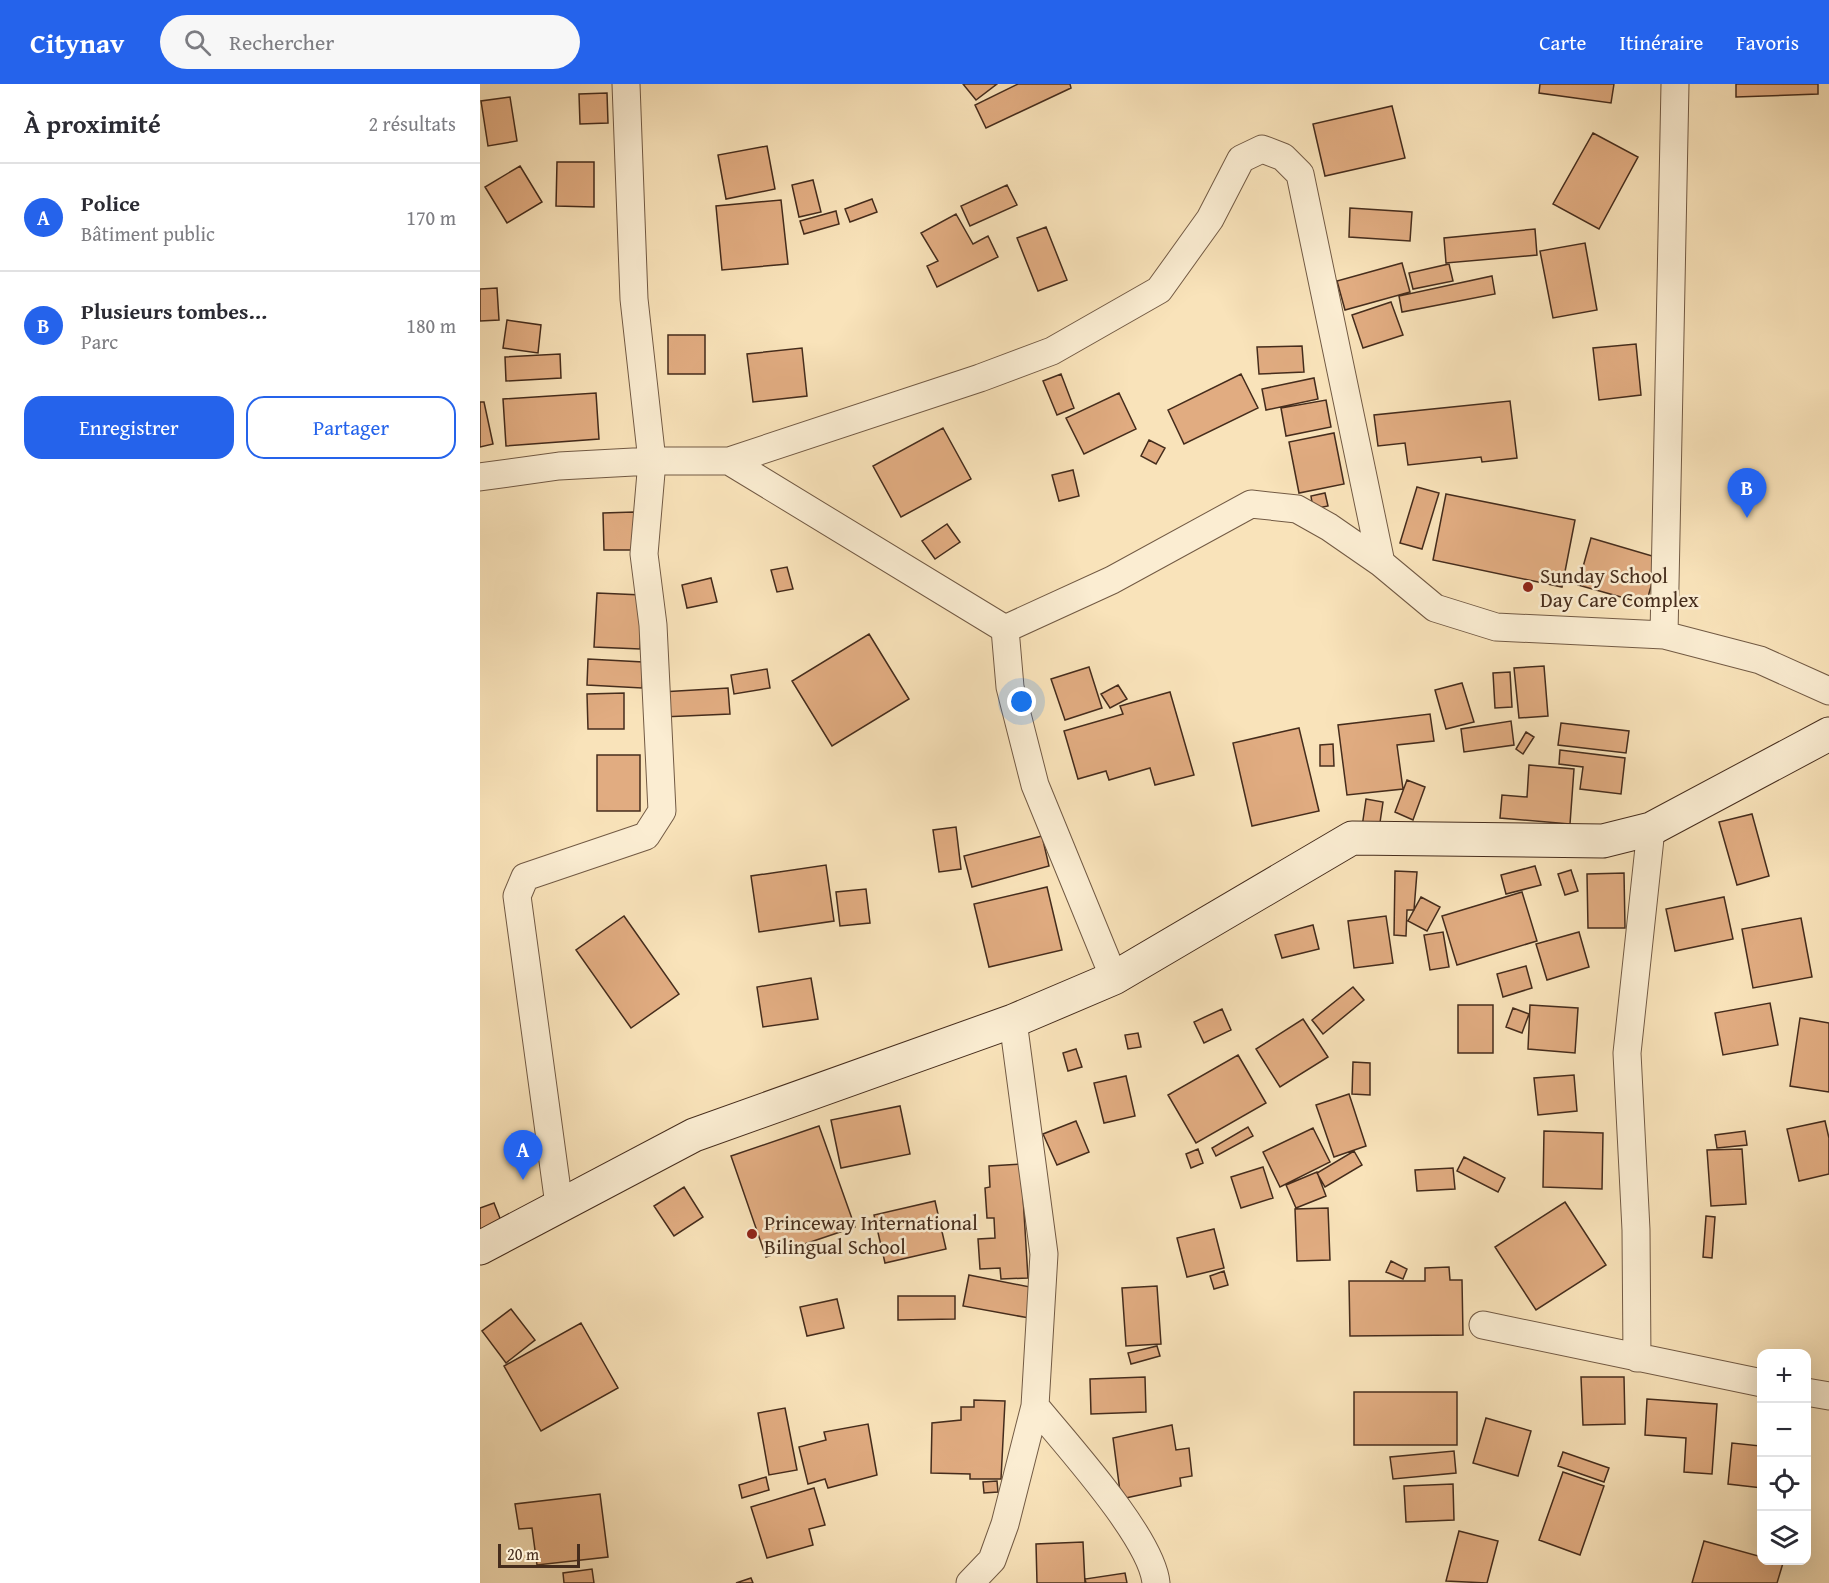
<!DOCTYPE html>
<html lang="fr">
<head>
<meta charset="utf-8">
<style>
  :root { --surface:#fff; --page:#f7f7f7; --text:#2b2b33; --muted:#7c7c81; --line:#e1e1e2; --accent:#2563eb }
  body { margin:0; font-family:"Gentium Book Plus",serif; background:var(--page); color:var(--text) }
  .controls { position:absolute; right:18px; bottom:18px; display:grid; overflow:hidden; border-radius:12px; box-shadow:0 6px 24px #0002 }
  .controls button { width:54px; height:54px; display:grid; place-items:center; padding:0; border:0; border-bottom:2px solid var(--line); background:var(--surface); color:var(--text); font:30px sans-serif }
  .scale { position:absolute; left:18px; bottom:15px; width:82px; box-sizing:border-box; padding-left:6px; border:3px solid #452c1c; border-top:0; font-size:16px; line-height:21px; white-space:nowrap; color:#452c1c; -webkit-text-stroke:4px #fbedd2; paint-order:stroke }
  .you { position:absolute; left:542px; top:618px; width:21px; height:21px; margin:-15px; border:4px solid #fff; border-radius:50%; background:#1a73e8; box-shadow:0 0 0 9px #1a73e833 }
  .badge { display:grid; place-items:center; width:39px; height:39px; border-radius:50%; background:var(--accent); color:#fff; font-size:20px; font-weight:700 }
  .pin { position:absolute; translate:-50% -50px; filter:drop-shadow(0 2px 3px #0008) }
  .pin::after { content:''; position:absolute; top:32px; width:21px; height:18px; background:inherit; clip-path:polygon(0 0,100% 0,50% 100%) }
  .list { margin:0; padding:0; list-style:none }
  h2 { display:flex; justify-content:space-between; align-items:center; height:78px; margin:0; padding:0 24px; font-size:26px }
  h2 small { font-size:20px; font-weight:400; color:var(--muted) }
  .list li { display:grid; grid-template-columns:39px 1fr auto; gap:18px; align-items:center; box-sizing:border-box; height:108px; padding:0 24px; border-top:2px solid var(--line) }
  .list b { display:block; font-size:22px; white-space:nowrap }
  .list p { margin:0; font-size:20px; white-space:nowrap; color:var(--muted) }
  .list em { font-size:20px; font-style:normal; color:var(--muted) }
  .actions { display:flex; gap:12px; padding:18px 24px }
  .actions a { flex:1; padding:14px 0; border:2px solid var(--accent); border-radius:18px; text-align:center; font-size:21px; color:var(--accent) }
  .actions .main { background:var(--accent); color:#fff }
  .icon { flex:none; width:33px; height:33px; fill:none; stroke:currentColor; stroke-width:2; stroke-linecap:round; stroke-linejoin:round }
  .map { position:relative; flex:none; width:1349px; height:1499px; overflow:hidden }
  header { display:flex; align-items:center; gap:36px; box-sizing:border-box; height:84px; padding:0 30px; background:var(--accent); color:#fff }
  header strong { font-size:28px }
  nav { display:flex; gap:33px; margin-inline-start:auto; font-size:21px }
  .search { width:420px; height:54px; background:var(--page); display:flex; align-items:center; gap:15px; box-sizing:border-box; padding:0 21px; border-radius:33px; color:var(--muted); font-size:22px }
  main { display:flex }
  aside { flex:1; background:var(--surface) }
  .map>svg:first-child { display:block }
  .building { fill:#e1ac81; stroke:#452c1c; stroke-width:1.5 }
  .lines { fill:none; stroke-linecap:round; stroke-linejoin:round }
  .street-casing { stroke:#725a44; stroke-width:29 }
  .secondary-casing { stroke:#452c1c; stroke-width:35 }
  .street { stroke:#fbedd2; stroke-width:27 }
  .secondary { stroke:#fbedd2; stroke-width:33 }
  .poi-dot { fill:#8f2418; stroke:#fbedd2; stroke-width:2 }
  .labels { text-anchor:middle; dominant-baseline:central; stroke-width:5; stroke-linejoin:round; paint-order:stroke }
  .poi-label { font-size:21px; fill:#452c1c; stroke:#fbedd2; text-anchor:start }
</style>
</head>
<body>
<header>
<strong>Citynav</strong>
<div class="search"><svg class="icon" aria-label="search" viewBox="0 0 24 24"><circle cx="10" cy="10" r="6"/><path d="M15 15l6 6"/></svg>Rechercher</div>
<nav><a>Carte</a><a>Itinéraire</a><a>Favoris</a></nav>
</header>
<main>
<aside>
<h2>À proximité<small>2 résultats</small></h2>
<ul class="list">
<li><span class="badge">A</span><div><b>Police</b><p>Bâtiment public</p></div><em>170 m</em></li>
<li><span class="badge">B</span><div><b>Plusieurs tombes...</b><p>Parc</p></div><em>180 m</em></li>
</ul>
<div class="actions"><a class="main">Enregistrer</a><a>Partager</a></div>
</aside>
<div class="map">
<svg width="1349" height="1499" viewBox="0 0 1349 1499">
  <rect width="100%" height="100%" fill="#f9e3ba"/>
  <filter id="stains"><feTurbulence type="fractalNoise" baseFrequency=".00333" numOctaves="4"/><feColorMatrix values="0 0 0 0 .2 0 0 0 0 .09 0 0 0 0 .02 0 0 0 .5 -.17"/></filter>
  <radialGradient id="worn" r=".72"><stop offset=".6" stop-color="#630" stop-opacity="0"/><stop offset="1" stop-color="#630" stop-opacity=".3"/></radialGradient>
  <path class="building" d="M483,0H517L496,16Z
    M538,0H590L591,4L506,44L495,21Z
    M1060,0H1134L1131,19L1059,9Z
    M1256,0H1338V10L1256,13Z
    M127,9L128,39L100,40L99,10Z
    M30,13L37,57L8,62L1,17Z
    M912,22L925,74L845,92L833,40Z
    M1113,49L1158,73L1119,145L1073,120Z
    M287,62L295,105L246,115L238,71Z
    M77,78H114V123L76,122Z
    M40,82L62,118L27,139L5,103Z
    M333,96L341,128L319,133L312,101Z
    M527,101L537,121L490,142L481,122Z
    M392,115L397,128L370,138L365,125Z
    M301,116L308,180L242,186L236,122Z
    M870,124L932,128L930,157L869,153Z
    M356,127L359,140L324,150L320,137Z
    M476,130L493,160L508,152L518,173L457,203L447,182L458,177L441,149Z
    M566,143L587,196L558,207L537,154Z
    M1055,145L1057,171L966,179L964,154Z
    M1105,159L1117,226L1073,234L1060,167Z
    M922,179L930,208L865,226L857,197Z
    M969,180L973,197L933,205L929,189Z
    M1012,192L1015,210L922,228L919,212Z
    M17,204L19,236L0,237V205Z
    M911,218L923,251L883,264L872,231Z
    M27,236L61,241L58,269L23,264Z
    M188,251H225V290H188Z
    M1156,260L1161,311L1119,316L1113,264Z
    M822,262L824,288L779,290L777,263Z
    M322,264L327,312L273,318L267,270Z
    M80,270L81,294L26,297L25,273Z
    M581,290L594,324L577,331L563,297Z
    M761,290L778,324L704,360L688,326Z
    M834,294L838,315L786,326L782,305Z
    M116,309L119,355L26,362L23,315Z
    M639,309L656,345L604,370L586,334Z
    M846,316L851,343L806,352L801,324Z
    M1030,317L1037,374L1002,378L1001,373L928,381L925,359L898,362L894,331Z
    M0,318H4L13,360L0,363Z
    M463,344L491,395L421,433L393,382Z
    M854,349L864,400L819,409L809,358Z
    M669,356L685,364L676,380L661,372Z
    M593,386L599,412L579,417L572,391Z
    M937,403L959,409L942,465L920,459Z
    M845,409L848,422L833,425L831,412Z
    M966,410L1095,436L1082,503L953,476Z
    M154,428L155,466H124L123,429Z
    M467,440L480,458L455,475L442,457Z
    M1111,454L1179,474L1166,520L1098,501Z
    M307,483L313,505L297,508L291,486Z
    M231,494L237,518L207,524L202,501Z
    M117,509L162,511L160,565L114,563Z
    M389,550L429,615L352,662L312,597Z
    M108,575L163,578L162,604L107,601Z
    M1064,582L1068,632L1039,634L1034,584Z
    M609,583L622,624L585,636L571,595Z
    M287,585L290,604L254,610L251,591Z
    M1030,588L1032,623L1015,624L1013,589Z
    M982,599L994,638L966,645L955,606Z
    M638,601L647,615L630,624L621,610Z
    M248,604L250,630L182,633L181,608Z
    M690,608L714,691L675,701L670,684L629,696L626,687L598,695L584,647L643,630L640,622Z
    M144,609V645H108L107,610Z
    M950,630L954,657L917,661L923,705L867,711L858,641Z
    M1031,637L1034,661L984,668L981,645Z
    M1081,639L1149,647L1146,669L1078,661Z
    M819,644L839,727L772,742L753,659Z
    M1046,648L1054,653L1043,670L1036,665Z
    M853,660L854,682H840V661Z
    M1080,666L1145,674L1141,710L1100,705L1103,683L1079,680Z
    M117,671H160V727H117Z
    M1049,681L1094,685L1090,740L1020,734L1022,711L1047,713Z
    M927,696L945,703L933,736L915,728Z
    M886,715L903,718L899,745L882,743Z
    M1272,730L1289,792L1257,801L1239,738Z
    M476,743L481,785L459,788L453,746Z
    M562,752L569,782L492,803L484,772Z
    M346,781L354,837L279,848L271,792Z
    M1055,782L1061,801L1026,810L1021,791Z
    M1091,786L1098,807L1085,811L1078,790Z
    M915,787L937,788L934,826H927L926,852L914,851Z
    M1144,789L1145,844H1108L1107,790Z
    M567,803L582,866L509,883L494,820Z
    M386,805L390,839L360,842L356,808Z
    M1042,808L1057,857L977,881L962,832Z
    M941,813L960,823L947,847L928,837Z
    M1244,813L1253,855L1195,867L1186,825Z
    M144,832L199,910L151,944L96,866Z
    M906,832L913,879L874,884L868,837Z
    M1321,834L1332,893L1273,904L1262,845Z
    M833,841L839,865L802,874L795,851Z
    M963,848L969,883L950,886L944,851Z
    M1099,848L1109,883L1067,896L1056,860Z
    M1046,882L1052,904L1023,913L1017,890Z
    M331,894L338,935L283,943L277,903Z
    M873,903L884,916L843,950L832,936Z
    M1290,919L1298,961L1243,971L1235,929Z
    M978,921H1013V969H978Z
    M1050,921L1098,924L1095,969L1048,965Z
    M1033,924L1049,930L1042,949L1026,943Z
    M742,925L751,946L724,959L714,938Z
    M1320,934L1349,939V1008L1310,1002Z
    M823,935L848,973L800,1003L776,965Z
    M658,949L661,963L648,965L645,951Z
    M596,965L602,983L588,987L583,969Z
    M758,971L786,1019L716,1059L688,1011Z
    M873,978L890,979V1011L872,1010Z
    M1094,991L1097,1027L1058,1031L1054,994Z
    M646,992L655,1032L624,1039L614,999Z
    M869,1010L886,1062L854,1073L836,1021Z
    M420,1022L430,1070L361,1084L351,1036Z
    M596,1037L609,1068L577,1081L563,1050Z
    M1345,1037L1349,1054V1090L1319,1097L1307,1045Z
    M339,1042L375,1143L286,1173L251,1072Z
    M768,1043L773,1052L736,1072L732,1064Z
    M833,1044L850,1078L800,1103L783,1068Z
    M1064,1047L1123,1049L1122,1105L1063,1103Z
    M1265,1047L1267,1061L1237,1064L1235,1051Z
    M718,1065L723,1079L711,1084L706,1070Z
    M1262,1065L1266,1120L1231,1122L1227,1066Z
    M874,1067L882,1081L845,1103L837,1089Z
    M984,1073L1025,1094L1018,1108L977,1087Z
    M541,1080L548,1194L521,1195L520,1184L500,1185L498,1155L515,1154L514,1134H507L505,1104L510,1103L509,1082Z
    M783,1083L793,1114L761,1124L751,1093Z
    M973,1084L975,1105L937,1107L935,1086Z
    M837,1088L846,1112L816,1124L806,1101Z
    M204,1103L223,1133L194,1152L174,1122Z
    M455,1117L466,1165L405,1179L394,1131Z
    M1085,1118L1126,1181L1056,1226L1015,1163Z
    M14,1119L23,1142L0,1150V1124Z
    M848,1124L850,1176L817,1177L815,1125Z
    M1226,1132L1235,1133L1232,1174L1223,1173Z
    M734,1145L744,1184L707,1193L697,1154Z
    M911,1177L927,1185L923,1195L906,1188Z
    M969,1183L970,1196H982L983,1251L870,1252L869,1197H945V1184Z
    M744,1187L748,1201L734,1205L730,1192Z
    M489,1191L555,1204L549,1234L483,1222Z
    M677,1202L681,1260L646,1262L642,1204Z
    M418,1212H475V1235L418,1236Z
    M357,1215L364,1244L327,1252L320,1223Z
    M31,1225L55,1256L26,1279L2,1247Z
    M101,1239L138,1304L61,1347L24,1282Z
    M677,1262L680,1272L651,1280L648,1269Z
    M665,1293L666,1328L611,1330L610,1295Z
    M1101,1293H1144L1145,1340L1103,1341Z
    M874,1308H977V1361H874Z
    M1167,1315L1237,1320L1232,1390L1204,1388L1206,1354L1165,1351Z
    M494,1316L525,1317L521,1395H490V1390L451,1389L452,1339L481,1336V1323H494Z
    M305,1324L317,1386L289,1391L278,1329Z
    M1006,1334L1051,1347L1038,1392L993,1379Z
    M388,1340L397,1391L348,1404L345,1395L328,1400L319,1363L346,1356L344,1348Z
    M692,1341L696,1366L709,1364L712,1392L700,1394L701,1402L641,1415L633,1354Z
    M1282,1349V1404L1248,1400L1252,1359L1280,1362Z
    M974,1367L976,1389L913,1395L910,1373Z
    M1083,1368L1129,1384L1124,1398L1078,1382Z
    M1083,1388L1124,1402L1100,1471L1059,1456Z
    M286,1393L289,1406L262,1414L259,1401Z
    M517,1397L518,1408L504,1409L503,1398Z
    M973,1400L974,1436L926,1438L924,1402Z
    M334,1404L345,1441L329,1445L333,1461L287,1474L271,1423Z
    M120,1410L128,1473L57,1481L52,1444L39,1445L35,1420Z
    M979,1447L1018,1457L1007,1499L966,1497Z
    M1224,1457L1282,1473V1476L1303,1479L1297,1499H1212Z
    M603,1458L605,1499H557L556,1460Z
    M112,1485L114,1499H84L83,1489Z
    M645,1489L647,1499H606L605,1495Z
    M271,1494L273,1499H256Z"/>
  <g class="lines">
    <defs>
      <path id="street" d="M249,377L500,294L572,267L679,206L730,135L761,75L782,65L803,73L820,90L901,479
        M0,393L79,382L172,377H249L525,545
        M1184,551L1195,0
        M634,894L555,701L530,603L525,545L632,496L771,420L817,425L849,443L901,479L955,524L1016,543L1184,551L1280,576L1349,607
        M79,1121L37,812L45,793L166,752L182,727L173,541L164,470L172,377L154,215L146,0
        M1003,1241L1282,1299
        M1157,1274L1156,1146L1147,969L1171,745
        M1326,1308L1349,1312
        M555,1322C586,1360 672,1454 676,1499
        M490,1499L512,1476L525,1440L555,1322L564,1170L533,937"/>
      <path id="secondary" d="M0,1164L214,1051L533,937L634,894L872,754L1123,757L1171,745L1349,650"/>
    </defs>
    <use href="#street" class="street-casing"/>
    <use href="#secondary" class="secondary-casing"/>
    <use href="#street" class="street"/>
    <use href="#secondary" class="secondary"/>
  </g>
  <g class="poi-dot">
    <circle cx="1048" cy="503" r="6"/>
    <circle cx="272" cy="1150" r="6"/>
  </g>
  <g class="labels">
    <g class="poi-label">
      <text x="1060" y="491">Sunday School<tspan x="1060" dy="24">Day Care Complex</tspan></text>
      <text x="284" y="1138">Princeway International<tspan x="284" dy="24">Bilingual School</tspan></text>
    </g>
  </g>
  <rect width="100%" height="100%" filter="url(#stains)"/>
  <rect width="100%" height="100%" fill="url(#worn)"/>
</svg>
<div class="controls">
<button>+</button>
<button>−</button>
<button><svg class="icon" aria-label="locate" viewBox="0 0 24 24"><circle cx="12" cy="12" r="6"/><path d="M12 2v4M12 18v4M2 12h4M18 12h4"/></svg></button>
<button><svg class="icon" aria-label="layers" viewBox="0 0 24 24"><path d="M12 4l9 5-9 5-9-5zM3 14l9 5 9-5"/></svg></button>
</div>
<div class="scale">20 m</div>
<div class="you"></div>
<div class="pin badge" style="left:43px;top:1096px">A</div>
<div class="pin badge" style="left:1267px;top:434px">B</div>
</div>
</main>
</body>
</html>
